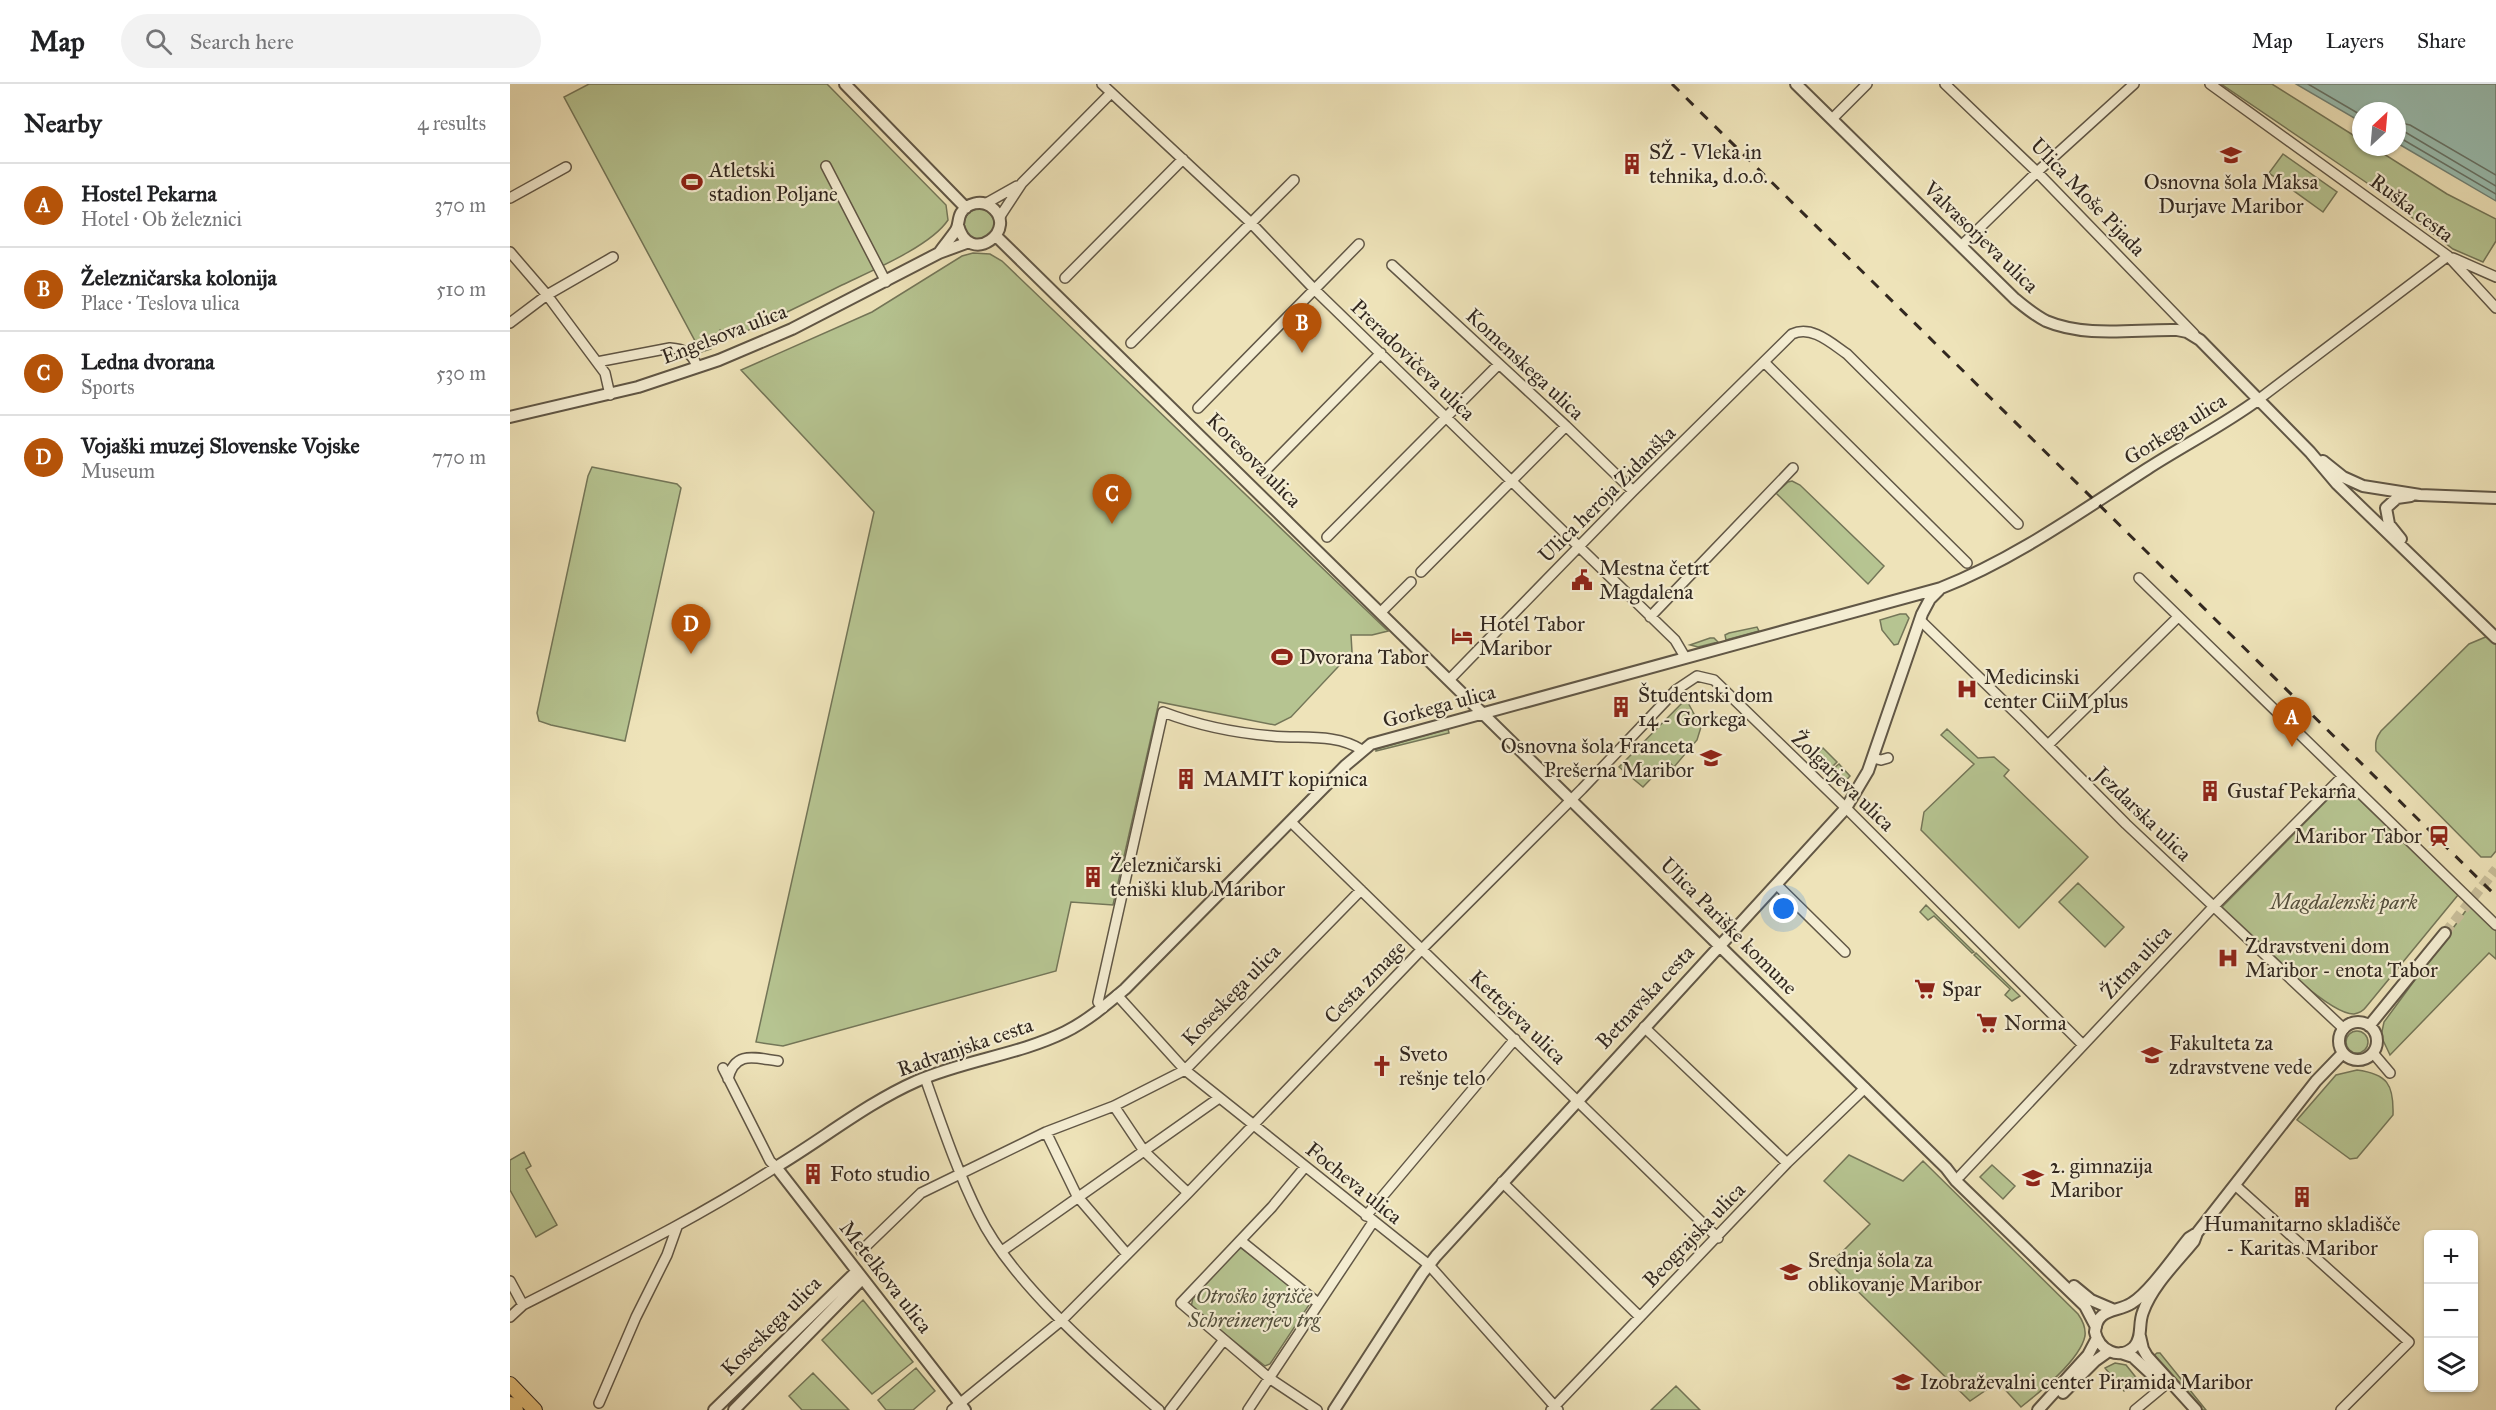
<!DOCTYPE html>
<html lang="en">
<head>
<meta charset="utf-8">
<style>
  :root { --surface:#fff; --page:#f2f2f2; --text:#202124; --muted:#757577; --line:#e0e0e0; --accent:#b45309 }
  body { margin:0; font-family:"IM FELL Great Primer",serif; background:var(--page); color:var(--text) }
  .controls { position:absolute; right:18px; bottom:18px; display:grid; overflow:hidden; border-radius:9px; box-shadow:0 2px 4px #0004 }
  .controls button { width:54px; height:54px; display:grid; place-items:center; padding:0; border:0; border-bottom:2px solid var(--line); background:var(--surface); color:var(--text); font:30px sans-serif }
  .compass { position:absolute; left:1842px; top:18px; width:54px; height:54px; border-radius:50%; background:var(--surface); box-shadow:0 2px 4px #0004; rotate:26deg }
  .you { position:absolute; left:1274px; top:825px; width:21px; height:21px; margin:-15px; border:4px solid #fff; border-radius:50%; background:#1a73e8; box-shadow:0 0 0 9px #1a73e833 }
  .badge { display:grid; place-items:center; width:39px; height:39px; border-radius:50%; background:var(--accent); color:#fff; font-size:20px; font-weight:700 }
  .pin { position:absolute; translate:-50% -50px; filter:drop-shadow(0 2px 3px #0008) }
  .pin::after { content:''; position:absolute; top:32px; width:21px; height:18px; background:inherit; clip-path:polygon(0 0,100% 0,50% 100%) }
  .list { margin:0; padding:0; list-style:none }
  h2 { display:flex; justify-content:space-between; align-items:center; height:78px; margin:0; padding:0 24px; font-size:26px }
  h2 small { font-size:20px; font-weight:400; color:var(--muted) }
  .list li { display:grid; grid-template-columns:39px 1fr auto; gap:18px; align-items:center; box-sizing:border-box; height:84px; padding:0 24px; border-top:2px solid var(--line) }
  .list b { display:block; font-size:22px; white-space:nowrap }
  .list p { margin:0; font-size:20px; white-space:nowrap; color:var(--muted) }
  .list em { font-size:20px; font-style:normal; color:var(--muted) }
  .icon { flex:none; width:33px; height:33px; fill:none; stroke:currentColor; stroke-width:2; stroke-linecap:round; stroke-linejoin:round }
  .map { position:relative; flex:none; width:1986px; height:1326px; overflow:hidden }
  header { display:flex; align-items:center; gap:36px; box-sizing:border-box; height:84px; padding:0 30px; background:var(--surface); border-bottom:2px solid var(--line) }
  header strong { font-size:28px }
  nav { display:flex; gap:33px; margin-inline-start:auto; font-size:21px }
  .search { width:420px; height:54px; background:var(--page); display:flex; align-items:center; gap:15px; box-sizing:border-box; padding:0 21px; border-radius:33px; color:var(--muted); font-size:22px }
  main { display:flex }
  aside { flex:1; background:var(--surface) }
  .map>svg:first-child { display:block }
  .green { fill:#b6c491; stroke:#747658; stroke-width:1.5 }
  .water { fill:#99beb1; stroke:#708277; stroke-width:1.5 }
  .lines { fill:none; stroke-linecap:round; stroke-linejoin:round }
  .shore { stroke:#667368; stroke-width:1.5 }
  .tertiary-tunnel { stroke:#c8be9a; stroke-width:10; stroke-dasharray:10 5; stroke-linecap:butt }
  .minor-casing { stroke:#615746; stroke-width:12 }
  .tertiary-casing { stroke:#615746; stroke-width:14 }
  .primary-casing { stroke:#322820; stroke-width:16 }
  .minor { stroke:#f4edd2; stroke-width:9 }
  .tertiary { stroke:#f4edd2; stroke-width:10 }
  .primary { stroke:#e7c27c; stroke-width:14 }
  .rail { stroke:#322820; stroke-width:3; stroke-dasharray:10 10; stroke-linecap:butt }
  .labels { text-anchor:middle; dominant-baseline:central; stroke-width:4.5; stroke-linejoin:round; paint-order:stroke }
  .poi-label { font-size:21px; fill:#322820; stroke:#f4edd2; text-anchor:start }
  .street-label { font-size:21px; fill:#322820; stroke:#f4edd2 }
  .park-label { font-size:21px; font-style:italic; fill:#534f3c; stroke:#f4edd2 }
</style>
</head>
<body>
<header>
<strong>Map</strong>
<div class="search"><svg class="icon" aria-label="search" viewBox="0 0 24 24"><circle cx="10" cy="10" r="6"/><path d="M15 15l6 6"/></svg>Search here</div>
<nav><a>Map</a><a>Layers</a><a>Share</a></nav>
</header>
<main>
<aside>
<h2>Nearby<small>4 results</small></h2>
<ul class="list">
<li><span class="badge">A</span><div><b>Hostel Pekarna</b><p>Hotel · Ob železnici</p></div><em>370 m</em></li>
<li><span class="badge">B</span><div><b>Železničarska kolonija</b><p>Place · Teslova ulica</p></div><em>510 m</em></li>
<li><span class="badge">C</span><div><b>Ledna dvorana</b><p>Sports</p></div><em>530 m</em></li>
<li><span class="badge">D</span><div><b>Vojaški muzej Slovenske Vojske</b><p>Museum</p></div><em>770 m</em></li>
</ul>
</aside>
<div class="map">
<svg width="1986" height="1326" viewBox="0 0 1986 1326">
  <rect width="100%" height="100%" fill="#eee3b9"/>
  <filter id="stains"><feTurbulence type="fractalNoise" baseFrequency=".00333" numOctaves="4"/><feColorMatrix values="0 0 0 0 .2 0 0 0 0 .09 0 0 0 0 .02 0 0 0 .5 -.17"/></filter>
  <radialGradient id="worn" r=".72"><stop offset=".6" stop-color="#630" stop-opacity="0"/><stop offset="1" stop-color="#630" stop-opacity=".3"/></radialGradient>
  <path class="green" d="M79,0H317L436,121L438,136C421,162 361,187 332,201C296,219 260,237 223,253L210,246L201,265L191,268L54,13Z
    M1711,0H1762L1851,56V63H1863L1937,110L1986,135V157L1973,178L1943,165L1860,101Z
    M1773,70L1827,108L1813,128L1759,89Z
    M454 140a15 15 0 1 1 30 0a15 15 0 1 1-30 0Z
    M463,169L480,170L492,177L878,547L862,551H841L842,568L781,633L765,641L649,618L603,821L561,818L546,887L273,962L246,958L364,428L231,286L362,228L452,172Z
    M82,383L167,400L171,404L115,657L41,641L29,637L27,629L78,392Z
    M1282,397L1290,401L1374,482L1358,500L1266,409L1278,398Z
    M1390,530H1396L1399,534L1388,560L1384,561L1372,546L1370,536Z
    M1247,543L1249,547L1216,556L1215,551L1219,549Z
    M1978,552L1986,561V767L1981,773H1971L1866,667C1865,658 1866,654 1871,647L1959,560Z
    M1200,554H1204L1208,558L1188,563L1180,561Z
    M1176,615L1191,643L1187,656L1164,683L1158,677L1133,703L1109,683Z
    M938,645L939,649L866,667V665Z
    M1437,645L1468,674L1484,673L1499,686L1494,692L1578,773L1509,844L1411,746L1414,728L1464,680L1431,651Z
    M1313,664L1327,678L1316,689L1302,674Z
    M1329,680L1340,692L1332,701L1325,699L1317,690Z
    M1833,700L1948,811L1856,923C1853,927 1850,929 1844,930C1816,931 1735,846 1711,824Z
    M1568,799L1614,843L1595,863L1549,818Z
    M1416,821L1464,868L1462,869L1424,832L1418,836L1410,828Z
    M1960,821L1986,847V875L1979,869L1880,971L1871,952L1874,938Z
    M1466,869L1510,912L1502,917L1495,911L1500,905L1464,871Z
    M1836 958a11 11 0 1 1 22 0a11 11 0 1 1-22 0Z
    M1847,986C1877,990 1884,1000 1883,1031L1847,1074L1840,1075L1787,1036L1826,991Z
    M14,1068L21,1082L16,1085L47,1141L26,1153L0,1106V1076Z
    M1339,1071L1393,1097L1413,1077L1568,1230C1573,1237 1576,1243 1575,1252C1570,1276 1530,1308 1511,1323L1488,1298L1460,1317L1320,1180L1360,1140L1314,1097Z
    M1482,1081L1505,1102L1493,1115L1470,1093Z
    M731,1164L795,1212L799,1221L760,1280L755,1282L681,1223L683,1214L726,1166Z
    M353,1216L403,1278L362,1310L312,1256Z
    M1647,1269H1650L1696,1326H1690L1642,1273Z
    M1605,1279L1616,1281L1628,1296L1614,1307L1595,1284Z
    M406,1284L425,1307L403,1326H376L368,1316Z
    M303,1289L339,1326H292L279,1312Z
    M1166,1302L1190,1326H1141Z"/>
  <path class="water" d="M1786,0H1986V117L1887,59V27H1851V38Z"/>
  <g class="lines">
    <path class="shore" d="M1798,0L1851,31
      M1887,38L1900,41L1986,91
      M1887,47L1895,48L1986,102
      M1887,54L1892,55L1986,110"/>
    <path class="tertiary-tunnel" d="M1935,849L1986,785"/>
    <defs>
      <path id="minor" d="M592,0L741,139L805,206L1165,556L1175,573
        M1435,0L1527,88L1684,250
        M1700,0L1938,172L1986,224
        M1322,35L1357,0
        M316,82L376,198
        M0,114L56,83
        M475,120L507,102
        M489,134L512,99L601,9
        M1451,162L1527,88L1624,0
        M0,168L37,211L95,289L100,311
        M1943,174L1986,193
        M882,181L1056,342L1123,407
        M555,194L673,75
        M0,239L37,211L103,173
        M621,259L784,96
        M87,278L160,264C174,265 183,269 187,283
        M1254,278L1457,479
        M1749,315L1938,172
        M688,324L849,160
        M753,389L871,269
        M817,453L989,280
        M911,488L1056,342
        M1629,494L1986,841
        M871,528L901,498
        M1140,533L1283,384
        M1410,536L1514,637L1616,740L1834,945
        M939,596L1123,407L1282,250C1302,241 1321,259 1337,270L1508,440
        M1538,661L1668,533
        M1363,674L1371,676L1378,674
        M782,739L1208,1154
        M1267,801L1335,868
        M607,911L675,986L919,1181L1048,1326
        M593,924L588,918L653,628C687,641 726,649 762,652C792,655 826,649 852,666
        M1134,943L1277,1079
        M1863,969L1880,989
        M415,994C431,1039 447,1087 469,1131C502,1199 591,1275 649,1326
        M218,995C225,966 245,974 268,977
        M604,1022L634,1067L678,1109
        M536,1048L567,1112L616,1169
        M795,1083L762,1123L671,1219L759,1294L807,1326
        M1450,1092L1704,822L1832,693
        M992,1098L1130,1233
        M1725,1101L1899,1258L1831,1326
        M856,1132L1005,955
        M731,1157L808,1219
        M351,1167L411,1109L536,1048L604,1022L675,986L851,806
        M492,1167L709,1014
        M0,1197L13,1221
        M0,1233L13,1221C99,1177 185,1136 266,1083L260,1077L213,984
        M89,1319L126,1233L157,1171L167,1143
        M442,1326L552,1236L678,1109L912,865L1072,705L1166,606L1187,592L1204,596L1336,724L1573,961
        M660,1326L713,1257
        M738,1326L863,1138
        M1041,1326L1277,1079L1355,1004
        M1625,1326L1654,1302"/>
      <path id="tertiary" d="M335,0L456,124
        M1286,0L1505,215C1515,223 1524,231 1536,237C1576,254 1624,245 1667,246L1677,248L1690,256L1800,368L1827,400L1986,554
        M486,152L1436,1084L1446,1097L1575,1222L1586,1243
        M429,169C434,161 441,154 446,146C449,141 448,134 451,129C457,119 471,116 480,122C512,144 459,185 448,141
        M0,333L128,303L209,276L282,245L429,169L459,158
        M1813,377L1833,393L1853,402L1910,411L1986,414
        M1891,455L1879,440L1876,424L1887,414L1901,412
        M1829 957a19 19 0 1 1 38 0a19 19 0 1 1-38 0Z
        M1859,942L1935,849
        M1687,1149L1679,1154C1665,1171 1640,1208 1622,1219C1607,1229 1587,1223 1585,1248C1589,1266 1609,1277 1624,1263C1633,1253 1628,1240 1633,1228C1642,1202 1667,1178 1684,1157L1687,1149L1806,997L1833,969
        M1564,1202L1581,1216L1602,1225
        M1630,1252L1633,1265L1637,1272L1686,1326
        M1611,1269L1623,1273L1651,1299
        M1553,1309L1585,1277L1599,1267
        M204,1326L347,1187
        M224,1326L352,1195
        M455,1326L266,1083C313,1055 357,1019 407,997C455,976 508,971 555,948C577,937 596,921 615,905L836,681L861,660L1431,504C1505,475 1570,428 1637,385C1674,361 1714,341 1749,315
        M824,1326L912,1190L926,1172L1336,724L1358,687L1412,530L1420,515L1429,506
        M1528,1326L1578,1271L1587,1254"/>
      <path id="primary" d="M0,1300L25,1326
        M0,1320L6,1326"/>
    </defs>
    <use href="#minor" class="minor-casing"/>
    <use href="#tertiary" class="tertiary-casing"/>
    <use href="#primary" class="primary-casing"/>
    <use href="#minor" class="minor"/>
    <use href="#tertiary" class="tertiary"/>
    <use href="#primary" class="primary"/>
    <path class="rail" d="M1162,0L1986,812"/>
  </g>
  <defs>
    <symbol id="school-bare" viewBox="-9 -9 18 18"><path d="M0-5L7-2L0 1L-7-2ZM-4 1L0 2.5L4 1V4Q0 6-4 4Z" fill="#8f2418" stroke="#f4edd2" stroke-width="2.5" paint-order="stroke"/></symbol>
    <symbol id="building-bare" viewBox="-9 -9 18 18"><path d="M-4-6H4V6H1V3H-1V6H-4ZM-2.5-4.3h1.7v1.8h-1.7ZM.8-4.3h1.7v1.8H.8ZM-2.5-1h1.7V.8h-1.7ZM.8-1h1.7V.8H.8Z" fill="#8f2418" stroke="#f4edd2" stroke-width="2.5" paint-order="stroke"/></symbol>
    <symbol id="stadium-bare" viewBox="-9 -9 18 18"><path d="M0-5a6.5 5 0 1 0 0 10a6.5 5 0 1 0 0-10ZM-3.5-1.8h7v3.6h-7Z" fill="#8f2418" stroke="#f4edd2" stroke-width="2.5" paint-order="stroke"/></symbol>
    <symbol id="civic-bare" viewBox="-9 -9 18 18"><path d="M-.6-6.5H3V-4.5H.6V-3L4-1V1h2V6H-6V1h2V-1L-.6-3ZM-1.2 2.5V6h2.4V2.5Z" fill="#8f2418" stroke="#f4edd2" stroke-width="2.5" paint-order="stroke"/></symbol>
    <symbol id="hotel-bare" viewBox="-9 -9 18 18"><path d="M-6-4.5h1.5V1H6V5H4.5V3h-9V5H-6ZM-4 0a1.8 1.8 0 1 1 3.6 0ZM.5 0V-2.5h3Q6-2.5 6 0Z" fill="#8f2418" stroke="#f4edd2" stroke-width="2.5" paint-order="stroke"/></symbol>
    <symbol id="hospital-bare" viewBox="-9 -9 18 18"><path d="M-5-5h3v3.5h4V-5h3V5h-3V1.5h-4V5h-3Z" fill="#8f2418" stroke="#f4edd2" stroke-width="2.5" paint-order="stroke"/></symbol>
    <symbol id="station-bare" viewBox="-9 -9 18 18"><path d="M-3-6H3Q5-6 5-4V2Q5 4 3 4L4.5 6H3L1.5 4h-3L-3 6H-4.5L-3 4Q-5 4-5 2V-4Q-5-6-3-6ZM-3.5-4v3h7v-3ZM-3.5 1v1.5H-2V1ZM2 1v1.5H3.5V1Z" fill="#8f2418" stroke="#f4edd2" stroke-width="2.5" paint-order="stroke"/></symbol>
    <symbol id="supermarket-bare" viewBox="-9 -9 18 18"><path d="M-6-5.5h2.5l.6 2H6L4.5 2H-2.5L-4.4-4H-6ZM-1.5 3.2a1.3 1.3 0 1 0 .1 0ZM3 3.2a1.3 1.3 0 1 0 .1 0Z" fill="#8f2418" stroke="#f4edd2" stroke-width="2.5" paint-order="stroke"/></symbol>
    <symbol id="university-bare" viewBox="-9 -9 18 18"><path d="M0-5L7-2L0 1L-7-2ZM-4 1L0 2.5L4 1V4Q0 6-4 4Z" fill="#8f2418" stroke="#f4edd2" stroke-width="2.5" paint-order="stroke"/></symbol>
    <symbol id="church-bare" viewBox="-9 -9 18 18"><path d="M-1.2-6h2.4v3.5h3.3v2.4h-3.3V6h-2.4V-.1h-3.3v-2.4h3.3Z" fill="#8f2418" stroke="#f4edd2" stroke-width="2.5" paint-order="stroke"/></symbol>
  </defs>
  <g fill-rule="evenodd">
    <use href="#school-bare" x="1706" y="56" width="30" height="30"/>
    <use href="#building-bare" x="1107" y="65" width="30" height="30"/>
    <use href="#stadium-bare" x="167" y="83" width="30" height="30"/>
    <use href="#civic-bare" x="1057" y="481" width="30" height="30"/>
    <use href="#hotel-bare" x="937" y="537" width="30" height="30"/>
    <use href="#stadium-bare" x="757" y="558" width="30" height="30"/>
    <use href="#hospital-bare" x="1442" y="590" width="30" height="30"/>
    <use href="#building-bare" x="1096" y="608" width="30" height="30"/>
    <use href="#school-bare" x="1186" y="659" width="30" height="30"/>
    <use href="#building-bare" x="661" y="680" width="30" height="30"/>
    <use href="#building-bare" x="1685" y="692" width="30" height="30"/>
    <use href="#station-bare" x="1914" y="737" width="30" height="30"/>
    <use href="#building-bare" x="568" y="778" width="30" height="30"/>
    <use href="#hospital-bare" x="1703" y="859" width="30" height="30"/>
    <use href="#supermarket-bare" x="1400" y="890" width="30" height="30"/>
    <use href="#supermarket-bare" x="1462" y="924" width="30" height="30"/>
    <use href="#university-bare" x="1627" y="956" width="30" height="30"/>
    <use href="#church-bare" x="857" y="967" width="30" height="30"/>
    <use href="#building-bare" x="288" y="1075" width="30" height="30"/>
    <use href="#school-bare" x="1508" y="1079" width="30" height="30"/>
    <use href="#building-bare" x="1777" y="1098" width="30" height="30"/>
    <use href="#school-bare" x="1266" y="1173" width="30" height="30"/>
    <use href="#school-bare" x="1378" y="1283" width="30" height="30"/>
  </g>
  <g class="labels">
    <g class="poi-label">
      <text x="1139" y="68">SŽ - Vleka in<tspan x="1139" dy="24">tehnika, d.o.o.</tspan></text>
      <text x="199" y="86">Atletski<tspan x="199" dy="24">stadion Poljane</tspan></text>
      <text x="1721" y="98" text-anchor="middle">Osnovna šola Maksa<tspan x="1721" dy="24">Durjave Maribor</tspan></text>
      <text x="1089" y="484">Mestna četrt<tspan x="1089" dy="24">Magdalena</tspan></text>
      <text x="969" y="540">Hotel Tabor<tspan x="969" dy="24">Maribor</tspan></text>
      <text x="789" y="573">Dvorana Tabor</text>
      <text x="1474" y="593">Medicinski<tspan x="1474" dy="24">center CiiM plus</tspan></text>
      <text x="1128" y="611">Študentski dom<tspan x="1128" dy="24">14 - Gorkega</tspan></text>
      <text x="1184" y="662" text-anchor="end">Osnovna šola Franceta<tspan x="1184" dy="24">Prešerna Maribor</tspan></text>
      <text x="693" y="695">MAMIT kopirnica</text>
      <text x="1717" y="707">Gustaf Pekarna</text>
      <text x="1912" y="752" text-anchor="end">Maribor Tabor</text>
      <text x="600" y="781">Železničarski<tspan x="600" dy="24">teniški klub Maribor</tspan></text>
      <text x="1735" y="862">Zdravstveni dom<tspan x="1735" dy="24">Maribor - enota Tabor</tspan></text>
      <text x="1432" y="905">Spar</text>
      <text x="1494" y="939">Norma</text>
      <text x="1659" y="959">Fakulteta za<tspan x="1659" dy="24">zdravstvene vede</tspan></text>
      <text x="889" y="970">Sveto<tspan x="889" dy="24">rešnje telo</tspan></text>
      <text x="1540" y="1082">2. gimnazija<tspan x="1540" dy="24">Maribor</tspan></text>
      <text x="320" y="1090">Foto studio</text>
      <text x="1792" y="1140" text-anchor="middle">Humanitarno skladišče<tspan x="1792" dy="24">- Karitas Maribor</tspan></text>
      <text x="1298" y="1176">Srednja šola za<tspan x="1298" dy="24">oblikovanje Maribor</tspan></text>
      <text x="1410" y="1298">Izobraževalni center Piramida Maribor</text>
    </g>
    <g class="street-label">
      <text transform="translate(1578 113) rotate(46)">Ulica Moše Pijada</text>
      <text transform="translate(1902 124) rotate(37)">Ruška cesta</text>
      <text transform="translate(1471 153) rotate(44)">Valvasorjeva ulica</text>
      <text transform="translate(214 250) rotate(-21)">Engelsova ulica</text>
      <text transform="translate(903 276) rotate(44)">Preradovičeva ulica</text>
      <text transform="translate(1015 280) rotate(43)">Komenskega ulica</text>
      <text transform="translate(1665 345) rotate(-32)">Gorkega ulica</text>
      <text transform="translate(744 376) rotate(45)">Koresova ulica</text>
      <text transform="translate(1097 410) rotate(-45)">Ulica heroja Zidanška</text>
      <text transform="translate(929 622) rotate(-15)">Gorkega ulica</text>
      <text transform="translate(1333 697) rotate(44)">Žolgarjeva ulica</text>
      <text transform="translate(1633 730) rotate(44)">Jezdarska ulica</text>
      <text transform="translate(1219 842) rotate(45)">Ulica Pariške komune</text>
      <text transform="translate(1626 878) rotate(-47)">Žitna ulica</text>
      <text transform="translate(855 898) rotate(-46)">Cesta zmage</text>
      <text transform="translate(721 911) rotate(-46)">Koseskega ulica</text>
      <text transform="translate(1135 913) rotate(-47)">Betnavska cesta</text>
      <text transform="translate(1008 933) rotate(44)">Kettejeva ulica</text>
      <text transform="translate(455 963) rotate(-19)">Radvanjska cesta</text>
      <text transform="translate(844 1099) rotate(39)">Focheva ulica</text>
      <text transform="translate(1184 1151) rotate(-46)">Beograjska ulica</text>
      <text transform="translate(376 1193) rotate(52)">Metelkova ulica</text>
      <text transform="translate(261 1242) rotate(-45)">Koseskega ulica</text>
    </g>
    <g class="park-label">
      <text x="1834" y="818">Magdalenski park</text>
      <text x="744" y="1212">Otroško igrišče<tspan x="744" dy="24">Schreinerjev trg</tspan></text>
    </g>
  </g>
  <rect width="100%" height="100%" filter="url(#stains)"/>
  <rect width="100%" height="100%" fill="url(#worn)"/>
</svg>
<div class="controls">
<button>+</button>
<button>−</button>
<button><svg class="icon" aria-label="layers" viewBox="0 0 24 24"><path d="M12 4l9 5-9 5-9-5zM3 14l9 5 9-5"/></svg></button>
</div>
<svg class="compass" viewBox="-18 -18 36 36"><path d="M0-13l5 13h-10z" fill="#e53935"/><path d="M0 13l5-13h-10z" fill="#757577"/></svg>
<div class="you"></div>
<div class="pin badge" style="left:1782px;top:663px">A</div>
<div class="pin badge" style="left:792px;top:269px">B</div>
<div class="pin badge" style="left:602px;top:440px">C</div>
<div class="pin badge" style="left:181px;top:570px">D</div>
</div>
</main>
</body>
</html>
